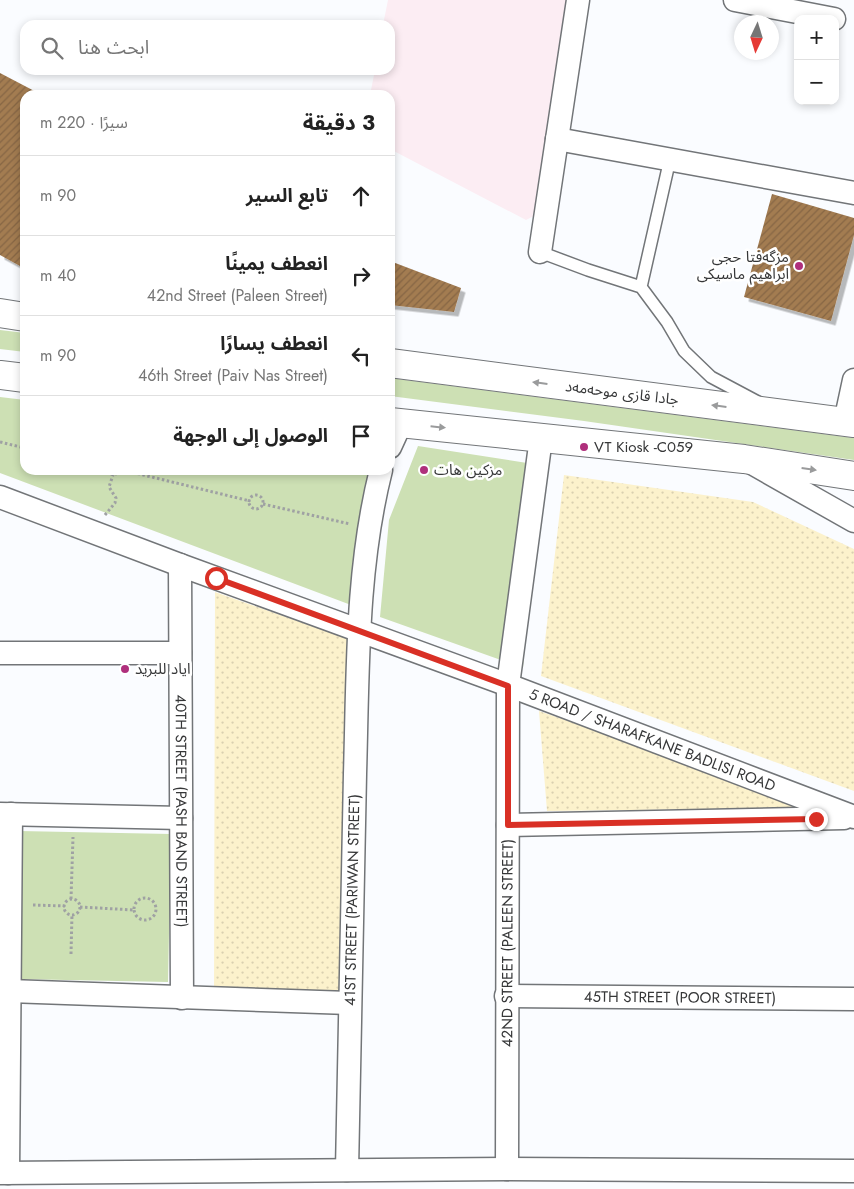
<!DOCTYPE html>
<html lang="ar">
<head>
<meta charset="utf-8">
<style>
  :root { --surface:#fff; --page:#f6f6f6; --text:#222; --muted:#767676; --line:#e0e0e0 }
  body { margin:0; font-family:Jost,"Noto Sans Arabic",sans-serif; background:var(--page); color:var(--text); direction:rtl }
  .controls { position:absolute; right:15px; top:15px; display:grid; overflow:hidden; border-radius:10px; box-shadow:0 2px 8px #0003 }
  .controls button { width:45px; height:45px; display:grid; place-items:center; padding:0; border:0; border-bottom:1px solid var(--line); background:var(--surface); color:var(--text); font:25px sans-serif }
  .compass { position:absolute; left:734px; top:15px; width:45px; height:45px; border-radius:50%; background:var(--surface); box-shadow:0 2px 8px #0003; rotate:184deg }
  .stop { position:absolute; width:15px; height:15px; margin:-11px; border:4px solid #d93025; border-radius:50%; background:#fff }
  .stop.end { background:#d93025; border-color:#fff; box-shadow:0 1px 5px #0008 }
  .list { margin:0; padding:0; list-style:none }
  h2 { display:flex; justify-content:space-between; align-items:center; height:65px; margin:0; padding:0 20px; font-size:21px }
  h2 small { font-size:16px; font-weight:400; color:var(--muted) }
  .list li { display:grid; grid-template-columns:32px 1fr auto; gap:15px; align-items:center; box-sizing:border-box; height:80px; padding:0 20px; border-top:1px solid var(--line) }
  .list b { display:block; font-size:19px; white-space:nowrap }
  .list p { margin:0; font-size:16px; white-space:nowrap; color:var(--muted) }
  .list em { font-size:16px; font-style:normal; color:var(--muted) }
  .icon { flex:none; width:28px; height:28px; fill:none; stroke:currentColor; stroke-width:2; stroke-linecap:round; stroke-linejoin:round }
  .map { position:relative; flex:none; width:854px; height:1189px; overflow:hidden; direction:ltr }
  .search { position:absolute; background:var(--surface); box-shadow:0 2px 8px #0003; left:20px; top:20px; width:375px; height:55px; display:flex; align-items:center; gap:12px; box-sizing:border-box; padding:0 18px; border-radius:15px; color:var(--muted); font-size:19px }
  .panel { position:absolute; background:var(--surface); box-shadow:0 2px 8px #0003; left:20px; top:90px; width:375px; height:385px; border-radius:15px; direction:rtl }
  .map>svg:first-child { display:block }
  .education { fill:#fcedf3 }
  .green { fill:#cde0b4 }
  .sand { fill:url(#sand-dots) }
  .building { fill:url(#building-hatch); filter:url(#shadow) }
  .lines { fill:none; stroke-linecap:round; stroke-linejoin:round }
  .lane-casing { stroke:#727578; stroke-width:14 }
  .street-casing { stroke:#727578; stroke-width:25 }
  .primary-casing { stroke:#727578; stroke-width:30 }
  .path { stroke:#9fa1a3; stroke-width:3; stroke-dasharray:2.5 2.5; stroke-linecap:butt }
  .lane { stroke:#fff; stroke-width:11 }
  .street { stroke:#fff; stroke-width:22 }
  .primary { stroke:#fff; stroke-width:28 }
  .oneway { fill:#9a9b9c }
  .route { stroke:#d93025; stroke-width:6 }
  .poi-dot { fill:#af2f7c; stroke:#fff; stroke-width:2 }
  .labels { text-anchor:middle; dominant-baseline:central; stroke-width:5; stroke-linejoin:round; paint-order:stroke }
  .poi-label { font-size:15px; fill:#363738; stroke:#fff; text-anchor:start }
  .street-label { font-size:15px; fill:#363738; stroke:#fff }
</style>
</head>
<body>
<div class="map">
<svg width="854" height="1189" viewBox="0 0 854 1189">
  <defs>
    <pattern id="sand-dots" width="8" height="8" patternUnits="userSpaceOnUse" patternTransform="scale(1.25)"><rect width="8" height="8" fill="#fcf2cc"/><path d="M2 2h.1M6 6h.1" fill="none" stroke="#d9d0b0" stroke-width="1.8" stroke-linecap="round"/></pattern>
    <pattern id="building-hatch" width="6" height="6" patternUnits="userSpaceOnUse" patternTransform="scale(1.25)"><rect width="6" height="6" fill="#a37c51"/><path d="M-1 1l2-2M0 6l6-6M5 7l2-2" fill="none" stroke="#866644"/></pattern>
    <filter id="shadow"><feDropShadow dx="4.5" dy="4.5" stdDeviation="0" flood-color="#0004"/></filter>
  </defs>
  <rect width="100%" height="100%" fill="#fafcff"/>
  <path class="education" d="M388,0H587L547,209L526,220L390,149V95H370L375,70H390V25H383Z"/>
  <path class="green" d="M0,330L25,333V352L0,349Z
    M390,378L854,438V460L584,421L390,396Z
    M0,397L25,400V470H379L351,605L0,473Z
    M418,446L540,465L523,668L380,617L389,520Z
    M19,831L171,834L168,982L16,979Z"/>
  <path class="sand" d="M564,475L753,502L854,549V791L541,676Z
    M215,592L351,640V994H214Z
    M539,711L820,808L547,811Z"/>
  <path class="building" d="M0,73L42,95H25V267L20,266L0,255Z
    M772,194L854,218V235L831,321L744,297Z
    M390,261L461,288L454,312L390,305Z"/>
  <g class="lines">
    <defs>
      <path id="lane" d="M540,252L588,270L641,287L667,322L684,351L711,377L758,402
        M641,287L670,159"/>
      <g id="street">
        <path d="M735,0L834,19"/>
        <path d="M557,139L854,193"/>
        <path d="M540,252L578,0"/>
        <path d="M845,422L854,380"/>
        <path d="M390,447L401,423"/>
        <path d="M750,462L854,521"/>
        <path id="s1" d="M0,497L180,565L508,685L854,817"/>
        <path id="s2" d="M180,565L182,998"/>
        <path d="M0,653H180"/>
        <path d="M0,814L181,818"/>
        <path d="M508,825L844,818"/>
        <path d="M9,991L349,1003"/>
        <path id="s3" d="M506,996L854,999"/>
        <path id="s4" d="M507,1169L508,685L541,438"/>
        <path id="s5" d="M347,1170C349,1038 352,906 355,774C358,672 356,569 381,470"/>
        <path d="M0,1173L507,1169L854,1171"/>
        <path d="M8,1173L11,814"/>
      </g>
      <path id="primary" d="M0,313L25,317
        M390,363L854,423
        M0,375L25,378
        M390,422L744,459L854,476"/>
    </defs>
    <use href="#lane" class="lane-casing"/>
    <use href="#street" class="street-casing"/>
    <use href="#primary" class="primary-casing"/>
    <path class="path" d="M0,442L25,448
      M107,470C110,476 117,476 120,470
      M123,470L250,501
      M249 502a7 7 0 1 1 14 0a7 7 0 1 1-14 0Z
      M263,504L350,524
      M105,515L115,503L116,498L109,487L113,475
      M134 909a11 11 0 1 1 22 0a11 11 0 1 1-22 0Z
      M71,899L73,837
      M64 907a8 8 0 1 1 16 0a8 8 0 1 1-16 0Z
      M33,905L65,906
      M80,907L134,910
      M71,954L72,914"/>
    <use href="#lane" class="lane"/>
    <use href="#street" class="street"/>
    <use href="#primary" class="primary"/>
  </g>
  <defs><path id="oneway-solid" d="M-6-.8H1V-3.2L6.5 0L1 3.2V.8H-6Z" transform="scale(1.25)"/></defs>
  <g class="oneway">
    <use href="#oneway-solid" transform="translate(540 383) rotate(-173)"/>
    <use href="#oneway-solid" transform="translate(719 406) rotate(-173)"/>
    <use href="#oneway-solid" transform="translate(438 427) rotate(6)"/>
    <use href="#oneway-solid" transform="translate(809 469) rotate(8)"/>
  </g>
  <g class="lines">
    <path class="route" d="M216,578L508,686V825L816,819"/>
  </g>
  <g class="poi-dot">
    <circle cx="799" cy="266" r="5"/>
    <circle cx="584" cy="447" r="5"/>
    <circle cx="424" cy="470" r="5"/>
    <circle cx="125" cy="669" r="5"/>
  </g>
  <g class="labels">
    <g class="poi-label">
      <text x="789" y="257" text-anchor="end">مزگه‌فتا حجی<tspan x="789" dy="17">ابراهیم ماسیکی</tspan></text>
      <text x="594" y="447">VT Kiosk -C059</text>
      <text x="434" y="470">مزكين هات</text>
      <text x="135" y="669">اياد للبريد</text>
    </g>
    <g class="street-label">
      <text transform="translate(622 393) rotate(7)">جادا قازی موحەمەد</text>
      <text stroke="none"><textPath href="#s1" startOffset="696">5 ROAD / SHARAFKANE BADLISI ROAD</textPath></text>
      <text stroke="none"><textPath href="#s2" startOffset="246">40TH STREET (PASH BAND STREET)</textPath></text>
      <text stroke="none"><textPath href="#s5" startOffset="270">41ST STREET (PARIWAN STREET)</textPath></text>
      <text stroke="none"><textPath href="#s4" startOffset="226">42ND STREET (PALEEN STREET)</textPath></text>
      <text stroke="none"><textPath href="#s3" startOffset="174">45TH STREET (POOR STREET)</textPath></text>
    </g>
  </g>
</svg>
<div class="controls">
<button>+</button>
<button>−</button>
</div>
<svg class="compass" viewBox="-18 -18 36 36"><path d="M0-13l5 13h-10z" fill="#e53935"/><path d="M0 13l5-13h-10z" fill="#767676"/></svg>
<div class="stop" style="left:216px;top:578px"></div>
<div class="stop end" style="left:816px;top:819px"></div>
<div class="search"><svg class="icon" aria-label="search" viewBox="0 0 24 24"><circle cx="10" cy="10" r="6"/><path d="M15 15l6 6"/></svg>ابحث هنا</div>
<section class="panel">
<h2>3 دقيقة<small>سيرًا · 220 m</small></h2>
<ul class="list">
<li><svg class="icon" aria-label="ahead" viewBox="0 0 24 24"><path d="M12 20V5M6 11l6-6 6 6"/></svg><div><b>تابع السير</b></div><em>90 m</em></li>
<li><svg class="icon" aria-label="right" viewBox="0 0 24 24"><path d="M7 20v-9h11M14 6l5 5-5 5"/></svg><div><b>انعطف يمينًا</b><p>42nd Street (Paleen Street)</p></div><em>40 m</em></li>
<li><svg class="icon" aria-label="left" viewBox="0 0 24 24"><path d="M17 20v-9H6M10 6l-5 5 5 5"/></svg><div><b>انعطف يسارًا</b><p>46th Street (Paiv Nas Street)</p></div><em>90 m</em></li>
<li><svg class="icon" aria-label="arrive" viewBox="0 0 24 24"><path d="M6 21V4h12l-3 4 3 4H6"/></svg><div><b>الوصول إلى الوجهة</b></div></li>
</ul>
</section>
</div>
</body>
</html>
